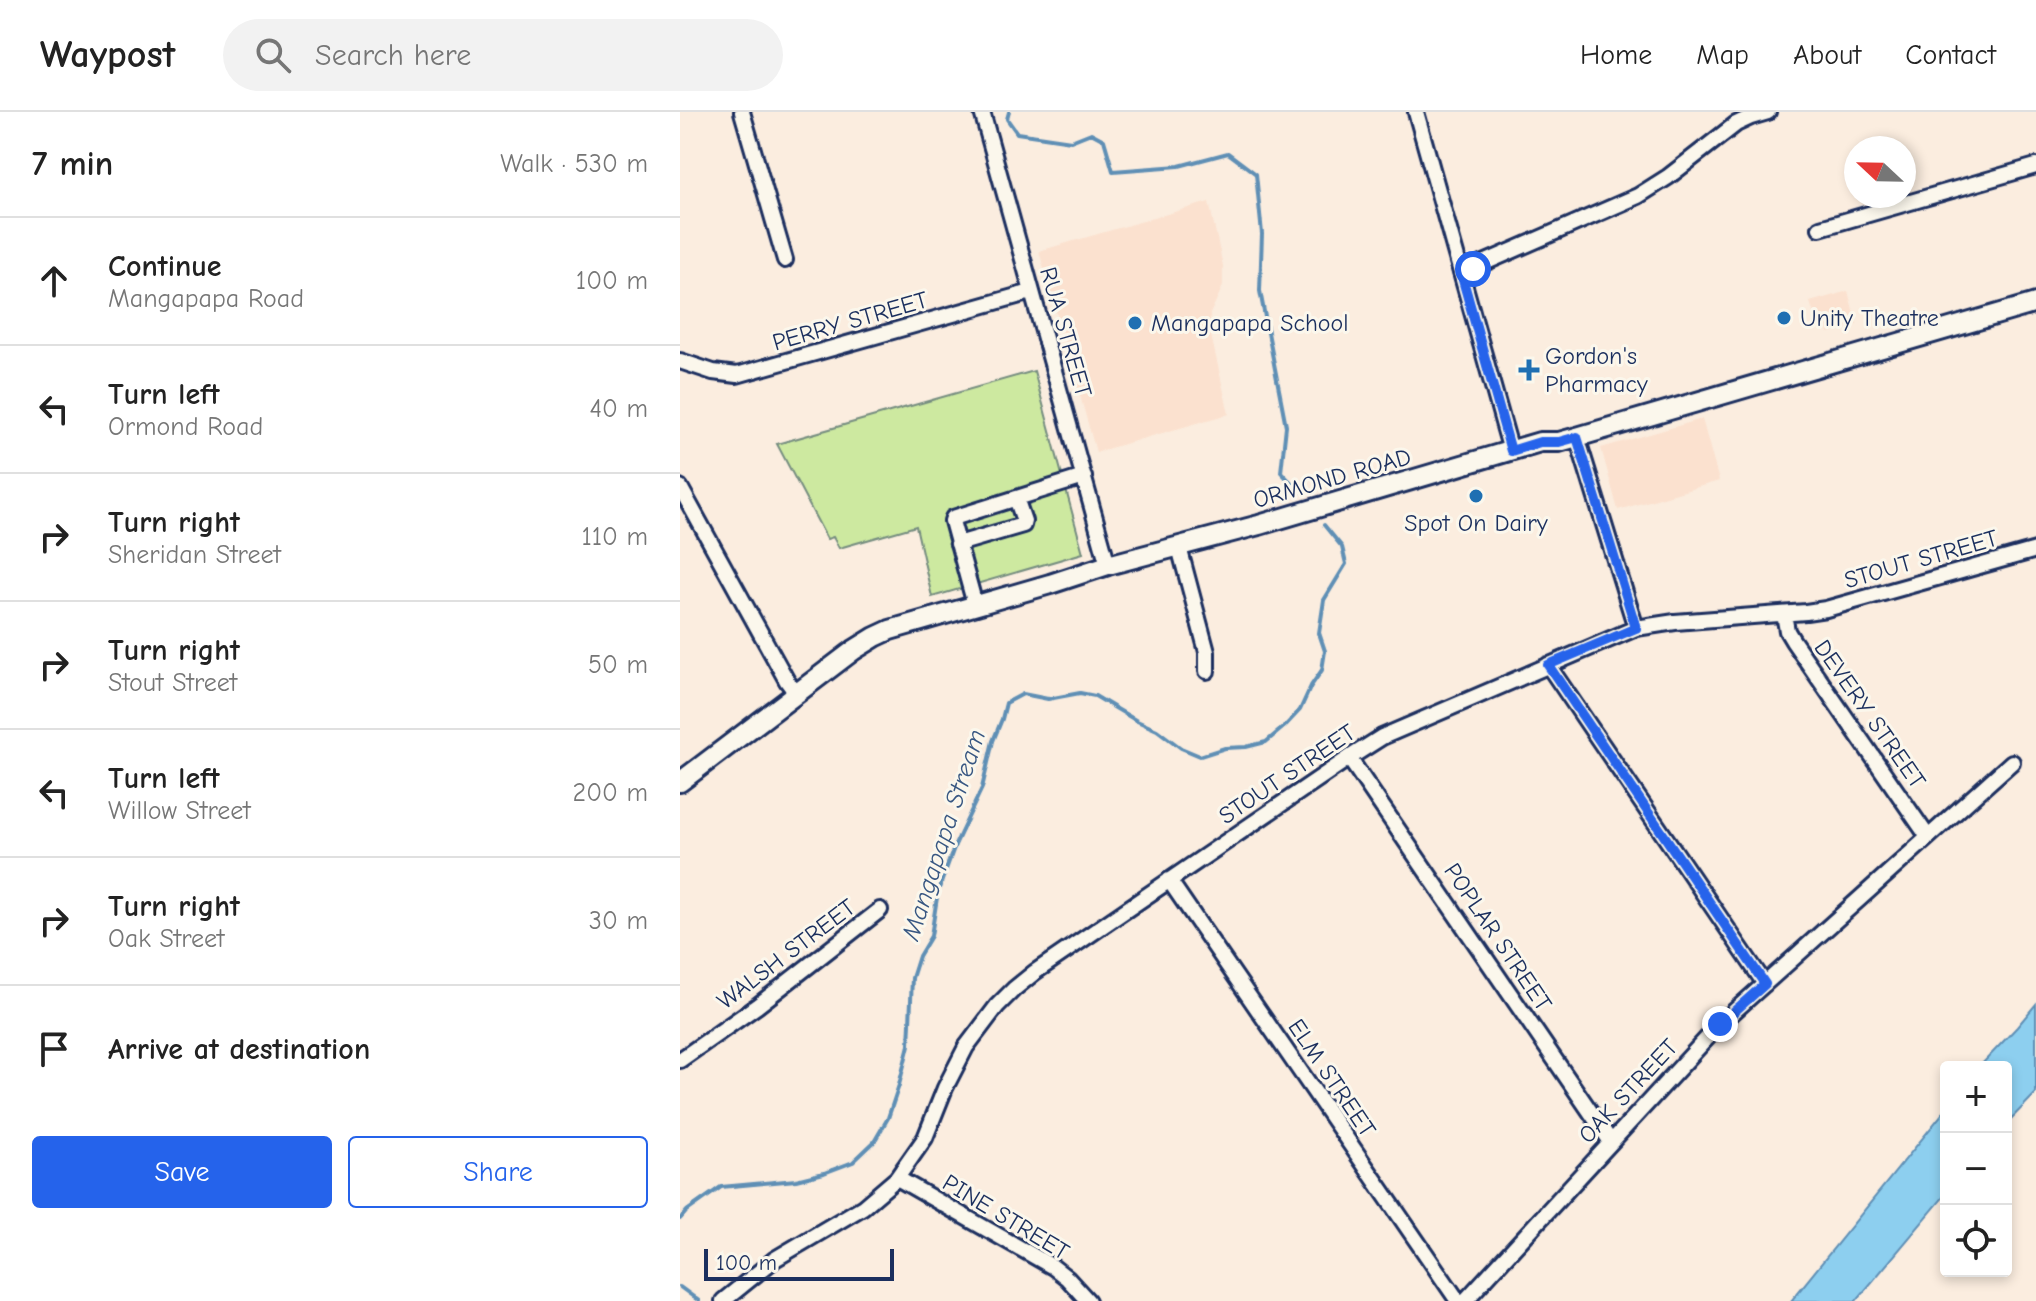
<!DOCTYPE html>
<html lang="en">
<head>
<meta charset="utf-8">
<style>
  :root { --surface:#fff; --page:#f2f2f2; --text:#222; --muted:#767676; --line:#e0e0e0; --accent:#2563eb }
  body { margin:0; font-family:"Comic Neue",sans-serif; background:var(--page); color:var(--text) }
  .controls { position:absolute; right:24px; bottom:24px; display:grid; overflow:hidden; border-radius:8px; box-shadow:0 4px 12px #0003 }
  .controls button { width:72px; height:72px; display:grid; place-items:center; padding:0; border:0; border-bottom:2px solid var(--line); background:var(--surface); color:var(--text); font:40px sans-serif }
  .compass { position:absolute; left:1164px; top:24px; width:72px; height:72px; border-radius:50%; background:var(--surface); box-shadow:0 4px 12px #0003; rotate:292deg }
  .scale { position:absolute; left:24px; bottom:20px; width:190px; box-sizing:border-box; padding-left:8px; border:4px solid #1b2f5e; border-top:0; font-size:22px; line-height:28px; white-space:nowrap; color:#1b2f5e; -webkit-text-stroke:6px #fbf7ec; paint-order:stroke }
  .stop { position:absolute; width:24px; height:24px; margin:-18px; border:6px solid #2563eb; border-radius:50%; background:#fff }
  .stop.end { background:#2563eb; border-color:#fff; box-shadow:0 2px 8px #0008 }
  .list { margin:0; padding:0; list-style:none }
  h2 { display:flex; justify-content:space-between; align-items:center; height:104px; margin:0; padding:0 32px; font-size:34px }
  h2 small { font-size:26px; font-weight:400; color:var(--muted) }
  .list li { display:grid; grid-template-columns:52px 1fr auto; gap:24px; align-items:center; box-sizing:border-box; height:128px; padding:0 32px; border-top:2px solid var(--line) }
  .list b { display:block; font-size:30px; white-space:nowrap }
  .list p { margin:0; font-size:26px; white-space:nowrap; color:var(--muted) }
  .list em { font-size:26px; font-style:normal; color:var(--muted) }
  .actions { display:flex; gap:16px; padding:24px 32px }
  .actions a { flex:1; padding:18px 0; border:2px solid var(--accent); border-radius:8px; text-align:center; font-size:28px; color:var(--accent) }
  .actions .main { background:var(--accent); color:#fff }
  .icon { flex:none; width:44px; height:44px; fill:none; stroke:currentColor; stroke-width:2; stroke-linecap:round; stroke-linejoin:round }
  .map { position:relative; flex:none; width:1356px; height:1189px; overflow:hidden }
  header { display:flex; align-items:center; gap:48px; box-sizing:border-box; height:112px; padding:0 40px; background:var(--surface); border-bottom:2px solid var(--line) }
  header strong { font-size:38px }
  nav { display:flex; gap:44px; margin-inline-start:auto; font-size:28px }
  .search { width:560px; height:72px; background:var(--page); display:flex; align-items:center; gap:20px; box-sizing:border-box; padding:0 28px; border-radius:44px; color:var(--muted); font-size:30px }
  main { display:flex }
  aside { flex:1; background:var(--surface) }
  .map>svg:first-child { display:block }
  .built { fill:#fbe1cf }
  .green { fill:#cde9a0; stroke:#748c7f; stroke-width:2 }
  .water { fill:#8dcfef; stroke:#5f8fb5; stroke-width:2 }
  .lines { fill:none; stroke-linecap:round; stroke-linejoin:round }
  .stream { stroke:#5f8fb5; stroke-width:4 }
  .minor-casing { stroke:#1b2f5e; stroke-width:20 }
  .major-casing { stroke:#1b2f5e; stroke-width:24 }
  .minor { stroke:#fbf7ec; stroke-width:14 }
  .major { stroke:#fbf7ec; stroke-width:18 }
  .route { stroke:#2563eb; stroke-width:10 }
  .poi-dot { fill:#1f6fb2; stroke:#fbf7ec; stroke-width:3 }
  .labels { text-anchor:middle; dominant-baseline:central; stroke-width:6; stroke-linejoin:round; paint-order:stroke }
  .poi-label { font-size:24px; fill:#1b2f5e; stroke:#fbf7ec; text-anchor:start }
  .street-label { font-size:24px; fill:#1b2f5e; stroke:#fbf7ec }
  .water-label { font-size:26px; font-style:italic; fill:#385782; stroke:#fbf7ec }
</style>
</head>
<body>
<header>
<strong>Waypost</strong>
<div class="search"><svg class="icon" aria-label="search" viewBox="0 0 24 24"><circle cx="10" cy="10" r="6"/><path d="M15 15l6 6"/></svg>Search here</div>
<nav><a>Home</a><a>Map</a><a>About</a><a>Contact</a></nav>
</header>
<main>
<aside>
<h2>7 min<small>Walk · 530 m</small></h2>
<ul class="list">
<li><svg class="icon" aria-label="ahead" viewBox="0 0 24 24"><path d="M12 20V5M6 11l6-6 6 6"/></svg><div><b>Continue</b><p>Mangapapa Road</p></div><em>100 m</em></li>
<li><svg class="icon" aria-label="left" viewBox="0 0 24 24"><path d="M17 20v-9H6M10 6l-5 5 5 5"/></svg><div><b>Turn left</b><p>Ormond Road</p></div><em>40 m</em></li>
<li><svg class="icon" aria-label="right" viewBox="0 0 24 24"><path d="M7 20v-9h11M14 6l5 5-5 5"/></svg><div><b>Turn right</b><p>Sheridan Street</p></div><em>110 m</em></li>
<li><svg class="icon" aria-label="right" viewBox="0 0 24 24"><path d="M7 20v-9h11M14 6l5 5-5 5"/></svg><div><b>Turn right</b><p>Stout Street</p></div><em>50 m</em></li>
<li><svg class="icon" aria-label="left" viewBox="0 0 24 24"><path d="M17 20v-9H6M10 6l-5 5 5 5"/></svg><div><b>Turn left</b><p>Willow Street</p></div><em>200 m</em></li>
<li><svg class="icon" aria-label="right" viewBox="0 0 24 24"><path d="M7 20v-9h11M14 6l5 5-5 5"/></svg><div><b>Turn right</b><p>Oak Street</p></div><em>30 m</em></li>
<li><svg class="icon" aria-label="arrive" viewBox="0 0 24 24"><path d="M6 21V4h12l-3 4 3 4H6"/></svg><div><b>Arrive at destination</b></div></li>
</ul>
<div class="actions"><a class="main">Save</a><a>Share</a></div>
</aside>
<div class="map">
<svg width="1356" height="1189" viewBox="0 0 1356 1189">
  <rect width="100%" height="100%" fill="#fbeddf"/>
  <filter id="ink" filterUnits="userSpaceOnUse"><feTurbulence type="fractalNoise" baseFrequency=".0125" numOctaves="2"/><feDisplacementMap in="SourceGraphic" scale="16" xChannelSelector="R" yChannelSelector="G"/><feConvolveMatrix kernelMatrix="1 2 1 2 8 2 1 2 1" color-interpolation-filters="sRGB"/></filter>
  <g filter="url(#ink)">
    <path class="built" d="M529,90L543,154V174L530,202V219L549,302L416,340L359,139Z
      M1168,179L1177,212L1148,221L1143,204L1135,206L1130,190Z
      M1022,307L1039,369L938,398L921,336Z"/>
    <path class="green" d="M354,259L403,441L252,485L236,414L159,436L153,425L147,427L97,332Z"/>
    <path class="water" d="M1356,892V981L1326,1012V955H1299L1337,915Z
      M1266,997V1082L1176,1189H1111Z"/>
    <g class="lines">
      <path class="stream" d="M329,0L327,7L337,21L391,29L411,21L424,28L433,59L499,54L548,41L576,62L582,122L580,179L606,314L601,360L620,380
        M0,1107L7,1099L41,1075L116,1068L144,1061L173,1050L194,1030L208,1006L219,973L229,933L232,866L239,844L251,824L258,779L275,733L302,676L313,629L322,607L326,591L343,582L368,587L400,581L415,584L457,609L477,618L501,636L520,644L545,636L566,635L586,630L605,614L620,598L631,574L642,558L645,539L639,521L644,488L666,452L662,435L644,413
        M0,1175L19,1189"/>
      <defs>
        <path id="minor" d="M62,0L105,148
          M302,0L428,453
          M736,0L831,339
          M1140,116L1356,54
          M781,161L958,84L988,65L1056,12L1071,5L1088,0
          M0,249L33,260L57,263L351,180
          M897,325L956,516
          M0,375L107,569L116,581
          M278,432L343,413L344,409L336,386
          M499,435L527,540V559
          M295,493L272,409L273,406L404,365
          M1104,502L1107,519L1113,529L1248,725
          M868,553L1085,872
          M669,646L931,1030
          M489,768L778,1189
          M0,948L77,894L200,798
          M217,1066L373,1155L387,1166L408,1189
          M43,1189L95,1147L183,1095L217,1066L245,1026L265,976L286,935L317,894L334,877L355,860L669,646L702,625L956,516L995,510L1126,500L1146,497L1356,438
          M785,1189L1040,912L1332,650"/>
        <path id="major" d="M0,670L174,538L195,525L210,518L370,472L428,453L579,413L860,330H879L897,325L1356,191"/>
      </defs>
      <use href="#minor" class="minor-casing"/>
      <use href="#major" class="major-casing"/>
      <use href="#minor" class="minor"/>
      <use href="#major" class="major"/>
    </g>
  </g>
  <g class="lines" filter="url(#ink)">
    <path class="route" d="M793,157L781,161L831,339L860,330H879L897,325L956,516L868,553L1085,872L1040,912"/>
  </g>
  <g class="poi-dot">
    <circle cx="1104" cy="206" r="8"/>
    <circle cx="455" cy="211" r="8"/>
    <path d="M845 246h8v8h8v8h-8v8h-8v-8h-8v-8h8z"/>
    <circle cx="796" cy="384" r="8"/>
  </g>
  <g class="labels">
    <g class="poi-label">
      <text x="1120" y="206">Unity Theatre</text>
      <text x="471" y="211">Mangapapa School</text>
      <text x="865" y="244">Gordon's<tspan x="865" dy="28">Pharmacy</tspan></text>
      <text x="796" y="411" text-anchor="middle">Spot On Dairy</text>
    </g>
    <g class="street-label">
      <text transform="translate(170 209) rotate(-16)">PERRY STREET</text>
      <text transform="translate(386 220) rotate(74)">RUA STREET</text>
      <text transform="translate(652 366) rotate(-16)">ORMOND ROAD</text>
      <text transform="translate(1241 447) rotate(-16)">STOUT STREET</text>
      <text transform="translate(1190 602) rotate(55)">DEVERY STREET</text>
      <text transform="translate(607 662) rotate(-34)">STOUT STREET</text>
      <text transform="translate(818 825) rotate(56)">POPLAR STREET</text>
      <text transform="translate(106 842) rotate(-37)">WALSH STREET</text>
      <text transform="translate(652 966) rotate(56)">ELM STREET</text>
      <text transform="translate(948 979) rotate(-47)">OAK STREET</text>
      <text transform="translate(326 1105) rotate(31)">PINE STREET</text>
    </g>
    <g class="water-label">
      <text transform="translate(264 723) rotate(-72)">Mangapapa Stream</text>
    </g>
  </g>
</svg>
<div class="controls">
<button>+</button>
<button>−</button>
<button><svg class="icon" aria-label="locate" viewBox="0 0 24 24"><circle cx="12" cy="12" r="6"/><path d="M12 2v4M12 18v4M2 12h4M18 12h4"/></svg></button>
</div>
<svg class="compass" viewBox="-18 -18 36 36"><path d="M0-13l5 13h-10z" fill="#e53935"/><path d="M0 13l5-13h-10z" fill="#767676"/></svg>
<div class="scale">100 m</div>
<div class="stop" style="left:793px;top:157px"></div>
<div class="stop end" style="left:1040px;top:912px"></div>
</div>
</main>
</body>
</html>
